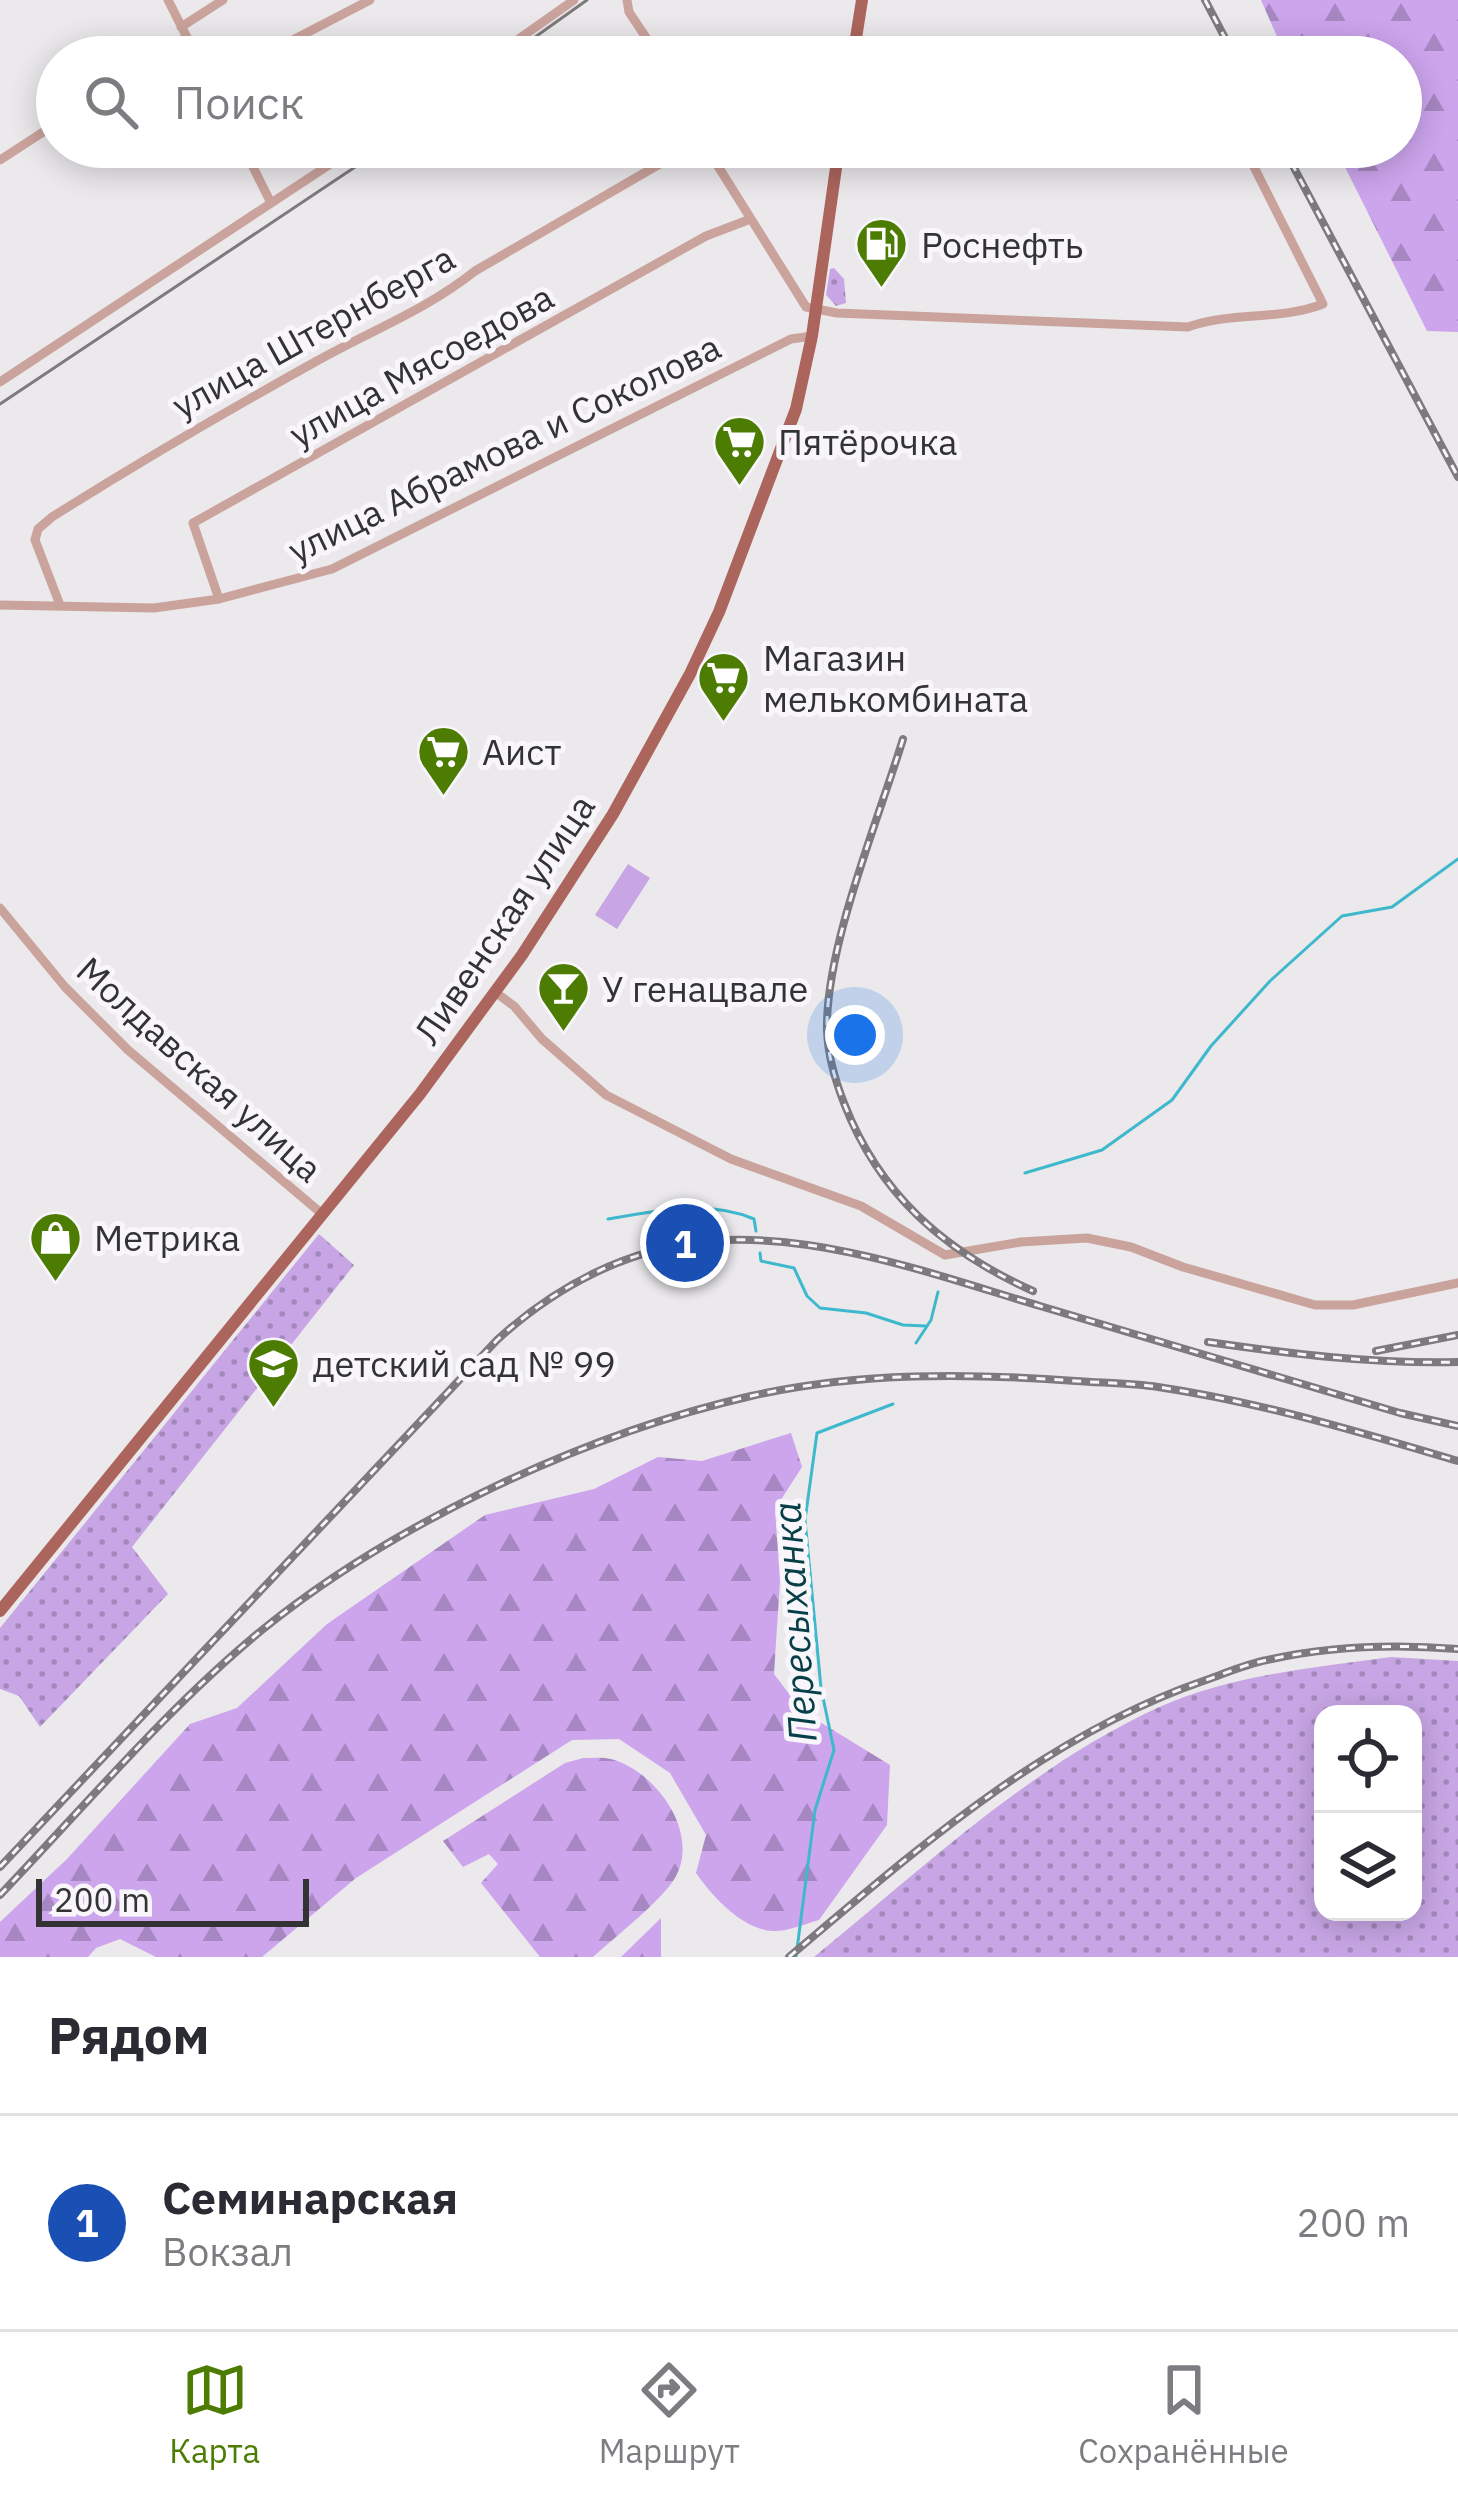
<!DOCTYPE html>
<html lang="ru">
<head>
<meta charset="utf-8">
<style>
  :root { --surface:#fff; --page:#f7f7f7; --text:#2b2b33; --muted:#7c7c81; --line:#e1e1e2; --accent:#4d7c03 }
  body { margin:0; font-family:"IBM Plex Sans",sans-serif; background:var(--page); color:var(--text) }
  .controls { position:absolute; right:36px; bottom:36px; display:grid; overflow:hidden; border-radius:24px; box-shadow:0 6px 30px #0003 }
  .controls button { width:108px; height:108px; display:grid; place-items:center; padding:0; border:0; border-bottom:3px solid var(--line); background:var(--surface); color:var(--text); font:60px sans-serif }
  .scale { position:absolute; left:36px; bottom:30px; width:273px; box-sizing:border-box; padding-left:12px; border:6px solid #343334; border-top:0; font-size:33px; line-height:42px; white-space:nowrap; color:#343334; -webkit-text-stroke:9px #f8f6fa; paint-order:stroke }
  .you { position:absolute; left:855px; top:1035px; width:42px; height:42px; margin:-30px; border:9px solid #fff; border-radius:50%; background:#1a73e8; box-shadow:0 0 0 18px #1a73e833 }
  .badge { display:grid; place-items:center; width:78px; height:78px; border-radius:50%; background:var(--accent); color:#fff; font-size:39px; font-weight:700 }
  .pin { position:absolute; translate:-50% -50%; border:6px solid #fff; box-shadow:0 3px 12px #0006 }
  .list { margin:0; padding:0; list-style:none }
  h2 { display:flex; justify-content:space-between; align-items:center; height:156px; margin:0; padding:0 48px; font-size:51px }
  h2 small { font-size:39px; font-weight:400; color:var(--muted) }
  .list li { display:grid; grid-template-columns:78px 1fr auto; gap:36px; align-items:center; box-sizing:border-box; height:216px; padding:0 48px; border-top:3px solid var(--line) }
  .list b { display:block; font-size:45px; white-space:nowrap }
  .list p { margin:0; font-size:39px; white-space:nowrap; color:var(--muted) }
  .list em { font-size:39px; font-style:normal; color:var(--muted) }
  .icon { flex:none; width:66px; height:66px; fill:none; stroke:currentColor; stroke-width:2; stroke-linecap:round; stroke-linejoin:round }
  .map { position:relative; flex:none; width:1458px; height:1957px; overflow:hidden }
  .search { position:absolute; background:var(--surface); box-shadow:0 6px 30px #0003; left:36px; right:36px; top:36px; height:132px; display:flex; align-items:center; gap:30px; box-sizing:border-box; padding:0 42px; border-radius:66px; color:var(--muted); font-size:45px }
  .sheet { height:372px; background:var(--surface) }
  nav { display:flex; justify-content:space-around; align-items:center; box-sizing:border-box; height:168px; border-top:3px solid var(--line); background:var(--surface); font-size:33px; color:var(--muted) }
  nav a { display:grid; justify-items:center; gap:6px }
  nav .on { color:var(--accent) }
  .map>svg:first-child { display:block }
  .grass { fill:url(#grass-dots); fill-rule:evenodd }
  .forest { fill:url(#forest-firs) }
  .pitch { fill:#c8a6e5 }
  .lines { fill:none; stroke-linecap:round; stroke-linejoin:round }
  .stream { stroke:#3eb8cc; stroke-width:3 }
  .minor { stroke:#cba39d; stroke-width:9 }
  .major { stroke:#ac655d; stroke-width:12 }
  .tram { stroke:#7c7a7c; stroke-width:3 }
  .rail-casing { stroke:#7c7a7c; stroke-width:8 }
  .rail { stroke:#f8f6fa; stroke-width:3; stroke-dasharray:9; stroke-linecap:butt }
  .labels { text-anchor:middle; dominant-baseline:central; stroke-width:10; stroke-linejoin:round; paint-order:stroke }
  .poi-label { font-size:36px; fill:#343334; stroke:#f8f6fa; text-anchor:start }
  .street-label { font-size:36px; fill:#343334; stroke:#f8f6fa }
  .water-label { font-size:39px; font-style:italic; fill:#063f47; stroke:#f8f6fa }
</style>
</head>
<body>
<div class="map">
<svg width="1458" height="1957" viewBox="0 0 1458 1957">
  <defs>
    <pattern id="grass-dots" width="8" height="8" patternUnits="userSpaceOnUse" patternTransform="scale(3)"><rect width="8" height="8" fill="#c8a6e5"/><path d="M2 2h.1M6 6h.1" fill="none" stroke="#a388ba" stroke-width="1.8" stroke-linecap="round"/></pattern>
    <pattern id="forest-firs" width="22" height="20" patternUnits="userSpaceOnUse" patternTransform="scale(3)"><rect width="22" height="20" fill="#cca5ed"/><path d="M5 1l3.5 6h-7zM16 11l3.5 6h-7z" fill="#a687c1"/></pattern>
  </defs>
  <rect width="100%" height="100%" fill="#ebe9ec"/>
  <path class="grass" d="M834,268L844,279L846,303L836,306L826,295L830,269Z
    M319,1234L354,1265L132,1547L168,1594L40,1727L19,1696L0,1689V1628Z
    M1391,1657L1458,1661V1957H814C923,1868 1028,1768 1157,1708C1229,1675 1313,1668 1391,1657ZM1323,1714H1413V1912H1323Z"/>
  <path class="forest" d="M1261,0H1458V332L1427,331L1335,147H1401V57H1286Z
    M791,1433L802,1467L775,1509L780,1581L774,1674L802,1711L890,1765L887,1825L819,1920C805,1924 786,1932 772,1931C742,1929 712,1896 696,1873L706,1835L670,1773L619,1739L572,1740L356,1878L262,1957H156L120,1939L96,1948L88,1957H0V1922L67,1859L190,1724L237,1708L327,1624L485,1515L594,1489L658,1457L702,1461Z
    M583,1758C592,1758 603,1757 611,1759C656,1771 701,1833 675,1878C662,1900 614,1938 593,1957H540L481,1883L498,1864L489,1854L463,1867L443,1841L565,1763Z
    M661,1918V1957H621Z"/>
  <path class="pitch" d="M628,864L650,878L617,929L595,915Z"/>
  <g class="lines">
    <path class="stream" d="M1025,1173L1102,1150L1172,1100L1211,1046L1270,981L1342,916L1392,907L1458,859
      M608,1219C658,1211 706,1199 754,1219L756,1231
      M760,1253L761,1261L794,1268L807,1296L820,1308L866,1313L903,1325L926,1326
      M916,1343L931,1320L938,1292
      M796,1957L815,1810L834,1750L821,1688L805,1520L817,1433L893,1404"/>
    <path class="minor" d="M168,0L197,57
      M627,0L629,12L659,57
      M181,27L223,0
      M156,57L186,37
      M260,57L370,0
      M493,57L574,0
      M243,147L271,203
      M706,147L806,307L837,313L1188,327C1233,311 1279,321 1323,304L1251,161
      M0,160L57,123
      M0,382L356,147
      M219,599L193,523L706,236L748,220
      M0,605L154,608L219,599L332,569L791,339L812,336
      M60,605L35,540L38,529L52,517C138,463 225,412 315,362C368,332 428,309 475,271L689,147
      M0,908L65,987L128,1050L321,1213
      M495,992L514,1006L542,1039L606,1095L731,1159L861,1206L945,1255L1021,1242L1087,1238L1131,1247L1183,1267L1315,1305H1353L1458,1283"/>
    <path class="major" d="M853,57L862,0
      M0,1611L420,1094L522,955L613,814L690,674L719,612L796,409L812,336L839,147"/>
    <path class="tram" d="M507,57L587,0
      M0,404L385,147"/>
    <defs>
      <path id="rail" d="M1205,0L1235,57
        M1283,147L1458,477
        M903,739C878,821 825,948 827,1031C828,1056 835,1080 844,1103C879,1194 944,1251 1033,1291
        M1208,1342C1291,1354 1374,1364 1458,1362
        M1376,1351L1458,1335
        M0,1867L497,1340C556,1286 628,1248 709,1241C820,1232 935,1275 1040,1306C1160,1341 1280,1377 1400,1413L1458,1426
        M0,1895C85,1806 167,1708 262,1630C394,1523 585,1434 751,1396C858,1372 968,1373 1076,1381C1103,1383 1131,1383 1158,1387C1260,1402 1359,1432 1458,1461
        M789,1957C917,1849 1045,1735 1206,1680C1226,1673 1246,1664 1267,1660C1329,1646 1395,1644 1458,1649"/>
    </defs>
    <use href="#rail" class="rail-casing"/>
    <use href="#rail" class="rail"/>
  </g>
  <defs>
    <symbol id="fuel-pin" viewBox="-11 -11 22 30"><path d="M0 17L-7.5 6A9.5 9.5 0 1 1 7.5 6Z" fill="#4d7c03" stroke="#f8f6fa"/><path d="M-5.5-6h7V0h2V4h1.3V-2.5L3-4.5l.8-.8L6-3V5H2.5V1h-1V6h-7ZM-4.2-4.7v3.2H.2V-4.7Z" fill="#fff"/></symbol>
    <symbol id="supermarket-pin" viewBox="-11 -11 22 30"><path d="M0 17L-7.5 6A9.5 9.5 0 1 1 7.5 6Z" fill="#4d7c03" stroke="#f8f6fa"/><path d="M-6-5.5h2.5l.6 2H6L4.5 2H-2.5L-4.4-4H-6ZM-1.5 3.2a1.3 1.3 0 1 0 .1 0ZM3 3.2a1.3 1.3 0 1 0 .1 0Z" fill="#fff"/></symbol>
    <symbol id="bar-pin" viewBox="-11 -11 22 30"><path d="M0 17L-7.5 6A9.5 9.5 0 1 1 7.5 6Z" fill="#4d7c03" stroke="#f8f6fa"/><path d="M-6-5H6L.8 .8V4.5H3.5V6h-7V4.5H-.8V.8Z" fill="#fff"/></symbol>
    <symbol id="shop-pin" viewBox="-11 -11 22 30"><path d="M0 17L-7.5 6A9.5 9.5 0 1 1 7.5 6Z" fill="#4d7c03" stroke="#f8f6fa"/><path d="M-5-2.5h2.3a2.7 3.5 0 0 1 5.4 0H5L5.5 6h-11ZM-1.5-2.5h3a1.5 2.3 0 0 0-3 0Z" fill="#fff"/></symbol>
    <symbol id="school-pin" viewBox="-11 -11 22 30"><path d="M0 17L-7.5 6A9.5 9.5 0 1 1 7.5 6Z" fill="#4d7c03" stroke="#f8f6fa"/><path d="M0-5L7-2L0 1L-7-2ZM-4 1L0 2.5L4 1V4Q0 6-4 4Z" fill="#fff"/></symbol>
  </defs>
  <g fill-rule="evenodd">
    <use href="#fuel-pin" x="852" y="214" width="59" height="81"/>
    <use href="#supermarket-pin" x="710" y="412" width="59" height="81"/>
    <use href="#supermarket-pin" x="694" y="648" width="59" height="81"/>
    <use href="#supermarket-pin" x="414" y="722" width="59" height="81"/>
    <use href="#bar-pin" x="534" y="958" width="59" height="81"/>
    <use href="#shop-pin" x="26" y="1208" width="59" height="81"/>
    <use href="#school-pin" x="244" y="1334" width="59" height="81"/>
  </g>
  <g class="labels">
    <g class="poi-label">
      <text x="921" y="244">Роснефть</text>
      <text x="778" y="441">Пятёрочка</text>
      <text x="763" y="657">Магазин<tspan x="763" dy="41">мелькомбината</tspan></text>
      <text x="482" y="751">Аист</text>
      <text x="602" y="988">У генацвале</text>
      <text x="94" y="1237">Метрика</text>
      <text x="313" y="1363">детский сад № 99</text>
    </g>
    <g class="street-label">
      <text transform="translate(313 331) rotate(-29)">улица Штернберга</text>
      <text transform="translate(421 365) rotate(-29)">улица Мясоедова</text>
      <text transform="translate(504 448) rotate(-26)">улица Абрамова и Соколова</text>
      <text transform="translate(504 919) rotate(-56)">Ливенская улица</text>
      <text transform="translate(200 1069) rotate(42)">Молдавская улица</text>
    </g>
    <g class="water-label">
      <text transform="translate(794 1622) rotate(-94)">Пересыханка</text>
    </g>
  </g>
</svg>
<div class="controls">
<button><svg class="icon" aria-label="locate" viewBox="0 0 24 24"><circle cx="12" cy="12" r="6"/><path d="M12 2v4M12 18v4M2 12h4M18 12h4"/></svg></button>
<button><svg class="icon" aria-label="layers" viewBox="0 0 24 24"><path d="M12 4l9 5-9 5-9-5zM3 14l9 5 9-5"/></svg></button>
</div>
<div class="scale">200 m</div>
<div class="you"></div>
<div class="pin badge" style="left:685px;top:1243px;background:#1a4fb4">1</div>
<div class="search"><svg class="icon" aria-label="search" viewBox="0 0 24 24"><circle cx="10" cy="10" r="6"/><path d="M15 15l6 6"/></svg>Поиск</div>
</div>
<section class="sheet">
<h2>Рядом<small></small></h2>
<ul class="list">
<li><span class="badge" style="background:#1a4fb4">1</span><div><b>Семинарская</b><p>Вокзал</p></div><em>200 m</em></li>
</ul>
</section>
<nav>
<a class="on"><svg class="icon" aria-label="map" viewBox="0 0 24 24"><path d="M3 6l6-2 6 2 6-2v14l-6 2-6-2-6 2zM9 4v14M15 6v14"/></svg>Карта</a>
<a><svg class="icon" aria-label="directions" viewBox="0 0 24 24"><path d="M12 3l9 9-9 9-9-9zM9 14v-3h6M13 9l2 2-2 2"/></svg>Маршрут</a>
<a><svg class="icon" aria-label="saved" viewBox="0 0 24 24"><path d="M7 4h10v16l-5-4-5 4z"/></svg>Сохранённые</a>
</nav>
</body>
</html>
